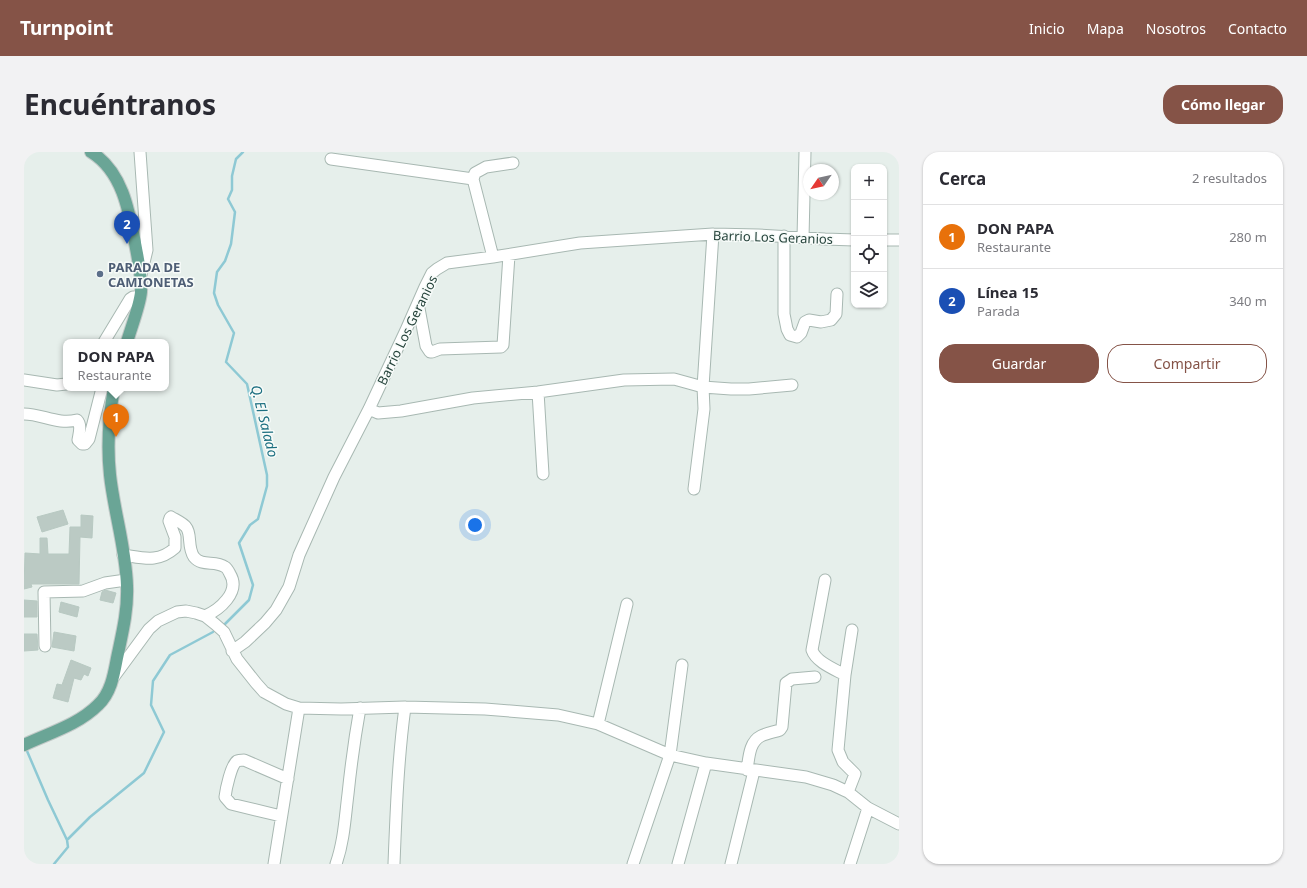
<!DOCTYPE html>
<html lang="es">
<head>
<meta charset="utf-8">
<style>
  :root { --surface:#fff; --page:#f2f2f3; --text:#2b2b33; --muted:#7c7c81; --line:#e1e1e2; --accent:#855347 }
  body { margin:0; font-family:"Noto Sans",sans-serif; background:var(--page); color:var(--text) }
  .controls { position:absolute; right:12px; top:12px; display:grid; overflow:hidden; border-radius:8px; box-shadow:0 1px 3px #0004 }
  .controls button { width:36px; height:36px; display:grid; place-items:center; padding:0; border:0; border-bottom:1px solid var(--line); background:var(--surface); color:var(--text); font:20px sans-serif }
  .compass { position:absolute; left:779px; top:12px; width:36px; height:36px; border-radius:50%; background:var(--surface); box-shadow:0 1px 3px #0004; rotate:236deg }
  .you { position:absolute; left:451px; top:373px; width:14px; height:14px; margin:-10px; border:3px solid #fff; border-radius:50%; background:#1a73e8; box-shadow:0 0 0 6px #1a73e833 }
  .badge { display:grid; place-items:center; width:26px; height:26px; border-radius:50%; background:var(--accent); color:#fff; font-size:13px; font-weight:700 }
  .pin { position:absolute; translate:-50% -33px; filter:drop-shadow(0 1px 2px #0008) }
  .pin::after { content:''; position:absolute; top:21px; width:14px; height:12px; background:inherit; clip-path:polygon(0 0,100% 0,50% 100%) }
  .popup { position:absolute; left:39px; top:187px; width:106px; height:52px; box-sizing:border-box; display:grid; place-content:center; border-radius:8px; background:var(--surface); filter:drop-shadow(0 1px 3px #0005); font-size:13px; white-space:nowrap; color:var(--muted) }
  .popup b { font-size:15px; color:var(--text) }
  .popup::after { content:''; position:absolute; left:50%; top:100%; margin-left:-8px; border:8px solid transparent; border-top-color:var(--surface) }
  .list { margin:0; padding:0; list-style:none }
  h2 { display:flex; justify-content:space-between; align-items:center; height:52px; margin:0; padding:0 16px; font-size:17px }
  h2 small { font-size:13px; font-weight:400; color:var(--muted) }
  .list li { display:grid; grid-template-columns:26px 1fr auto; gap:12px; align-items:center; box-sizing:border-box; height:64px; padding:0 16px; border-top:1px solid var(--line) }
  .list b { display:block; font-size:15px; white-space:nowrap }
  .list p { margin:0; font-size:13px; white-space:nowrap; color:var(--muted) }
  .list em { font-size:13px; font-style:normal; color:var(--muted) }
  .actions { display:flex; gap:8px; padding:12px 16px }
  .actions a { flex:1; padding:9px 0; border:1px solid var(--accent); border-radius:16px; text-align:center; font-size:14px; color:var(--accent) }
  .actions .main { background:var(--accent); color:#fff }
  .icon { flex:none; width:22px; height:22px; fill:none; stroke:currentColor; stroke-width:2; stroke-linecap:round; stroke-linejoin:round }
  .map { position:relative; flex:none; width:875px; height:712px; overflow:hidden; border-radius:16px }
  header { display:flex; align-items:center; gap:24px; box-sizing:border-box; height:56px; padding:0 20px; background:var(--accent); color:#fff }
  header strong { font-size:19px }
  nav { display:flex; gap:22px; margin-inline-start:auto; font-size:14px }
  .intro { display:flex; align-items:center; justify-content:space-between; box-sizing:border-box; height:96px; padding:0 24px }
  h1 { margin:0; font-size:28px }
  .button { padding:10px 18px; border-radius:16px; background:var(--accent); color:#fff; font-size:14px; font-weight:700 }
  main { display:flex; gap:24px; padding:0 24px }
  aside { flex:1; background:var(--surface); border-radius:16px; box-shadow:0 1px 3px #0004 }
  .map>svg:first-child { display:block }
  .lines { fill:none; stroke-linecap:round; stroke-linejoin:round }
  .stream { stroke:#8ec9d4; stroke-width:2.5 }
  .building { fill:#bbcac4; stroke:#b8c9c2 }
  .minor-casing { stroke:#a8b8b2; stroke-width:13 }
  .major-casing { stroke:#c2cac8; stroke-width:14 }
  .minor { stroke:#fff; stroke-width:11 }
  .major { stroke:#6aa596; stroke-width:12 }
  .service-dot { fill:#5c6f8a; stroke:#f7fbf9; stroke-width:1.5 }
  .labels { text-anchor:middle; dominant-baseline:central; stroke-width:3; stroke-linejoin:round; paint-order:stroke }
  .street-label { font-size:13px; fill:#24423a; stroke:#f7fbf9 }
  .service-label { font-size:13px; font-weight:bold; fill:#4e5e75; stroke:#f7fbf9; text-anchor:start }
  .water-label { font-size:14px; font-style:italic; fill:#1c6f80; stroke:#f7fbf9 }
</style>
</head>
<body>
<header>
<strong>Turnpoint</strong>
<nav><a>Inicio</a><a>Mapa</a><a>Nosotros</a><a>Contacto</a></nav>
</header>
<div class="intro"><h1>Encuéntranos</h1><a class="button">Cómo llegar</a></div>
<main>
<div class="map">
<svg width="875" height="712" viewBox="0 0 875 712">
  <rect width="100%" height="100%" fill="#e6efeb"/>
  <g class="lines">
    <path class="stream" d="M200,473L225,448L229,433L215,391L226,373L234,367L243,334V323L223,232L202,210L210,181L194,153L190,141L193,120L201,109L207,92L211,60L204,47L208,38V24L212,7L219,0
      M3,599L24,648L43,688L44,695L30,712
      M43,688L66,665L120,621L140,580L127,553L129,529L146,503L189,480"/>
  </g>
  <path class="building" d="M39,358L44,372L18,380L13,365Z
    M57,363L69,364L68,386L56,385L55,432H7L8,435L0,437L1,401L16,402V386H23L24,402H45L46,375H57Z
    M81,438L92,441L89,451L76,448L78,440Z
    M0,448L13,449V465H0Z
    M37,450L55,455L53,465L35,460Z
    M30,480L52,484L50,499L28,495Z
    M0,482H13L14,498L0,499Z
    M47,508L67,516L64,524L60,522L57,528L50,526L44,550L29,546L33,532L38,533Z"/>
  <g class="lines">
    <defs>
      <path id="minor" d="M116,0L123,98L117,123
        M307,7L449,27
        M760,84V162L763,177L766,183L773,185L777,181L781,170L785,168L797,170L807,168L812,162L813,142
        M779,86L781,0
        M860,88H875
        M469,105L449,27L451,21L462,15L489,11
        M394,151L402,194L406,200H408L416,197L477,195L479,193L485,103
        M80,190L106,147L109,145H116
        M0,228L33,233L42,232
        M514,240L519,322
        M345,257L354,261L377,259L449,246L514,240L600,228L650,227L679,235L707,237H725L768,233
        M0,262C18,262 34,273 53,268C58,273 55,282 54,288L58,292H61L65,287L78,236
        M670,337L680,257L679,235L689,82
        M99,403C120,406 134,411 151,396V385L145,369L146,366L147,365C152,368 159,371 162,375C168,382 163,395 170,405C178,415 191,408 201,415C203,416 205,420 206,422C217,440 195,458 181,464
        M801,428L788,498C792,510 810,517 821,523
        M21,494L20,440L59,439L81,431L102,428
        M208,499L221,490L241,471L252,458L265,435L275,403L310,325L345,257L382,178L401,135L408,121L413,117L423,111L469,105L556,91L689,82L734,83L801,87L830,88
        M89,526L125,477L134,469L153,460L162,459L172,461L181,464L191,472L200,480L213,507L232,531L240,540L262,552L275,556L317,557L381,555L461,557L534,563L574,572L646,603L682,611L782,625L809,633L824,640L844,656L875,672
        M574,572L603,452
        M723,618C725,606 725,590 737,584C743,581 750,580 756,578L758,575L762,531L768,527L791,525
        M824,640L831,622L819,610L814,598L821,523L828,478
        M257,664L207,652L201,645C202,637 207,613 213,609C215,608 218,608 220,608L264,627
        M250,712L275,556
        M312,712C320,689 321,666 324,642C327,613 331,584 336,556
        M370,712C372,660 374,607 381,555
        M609,712L646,603L658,513
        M654,712L682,611
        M707,712L730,619
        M826,712L844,656"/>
      <path id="major" d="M67,0C98,19 105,58 111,91C114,108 118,123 117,140C116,153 107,176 103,190
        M0,593C25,581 54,573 74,553C87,541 90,522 93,506C98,482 104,459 103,434C102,397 90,360 86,323C83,295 85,264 90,236"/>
    </defs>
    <use href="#minor" class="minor-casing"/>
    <use href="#major" class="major-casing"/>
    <use href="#minor" class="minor"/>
    <use href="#major" class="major"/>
  </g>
  <circle class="service-dot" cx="76" cy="122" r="4"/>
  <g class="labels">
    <g class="street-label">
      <text transform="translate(749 85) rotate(2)">Barrio Los Geranios</text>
      <text transform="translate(383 178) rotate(-64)">Barrio Los Geranios</text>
    </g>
    <g class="service-label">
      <text x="84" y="115">PARADA DE<tspan x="84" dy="15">CAMIONETAS</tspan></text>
    </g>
    <g class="water-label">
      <text transform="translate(241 269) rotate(76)">Q. El Salado</text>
    </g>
  </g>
</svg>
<div class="controls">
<button>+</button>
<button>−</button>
<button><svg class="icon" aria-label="locate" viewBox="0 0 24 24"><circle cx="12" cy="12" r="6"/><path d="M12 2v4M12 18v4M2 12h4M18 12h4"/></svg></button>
<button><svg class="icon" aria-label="layers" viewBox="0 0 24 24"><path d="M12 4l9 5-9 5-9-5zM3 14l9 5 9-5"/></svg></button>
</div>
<svg class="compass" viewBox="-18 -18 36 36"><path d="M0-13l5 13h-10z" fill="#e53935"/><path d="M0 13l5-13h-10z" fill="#7c7c81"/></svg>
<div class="you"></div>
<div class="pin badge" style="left:92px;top:285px;background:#e8710a">1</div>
<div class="popup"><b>DON PAPA</b>Restaurante</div>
<div class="pin badge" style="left:103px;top:92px;background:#1a4fb4">2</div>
</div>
<aside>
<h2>Cerca<small>2 resultados</small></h2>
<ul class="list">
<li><span class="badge" style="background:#e8710a">1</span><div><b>DON PAPA</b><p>Restaurante</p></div><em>280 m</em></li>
<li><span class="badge" style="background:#1a4fb4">2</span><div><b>Línea 15</b><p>Parada</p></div><em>340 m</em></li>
</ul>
<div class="actions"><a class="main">Guardar</a><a>Compartir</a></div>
</aside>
</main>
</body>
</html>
